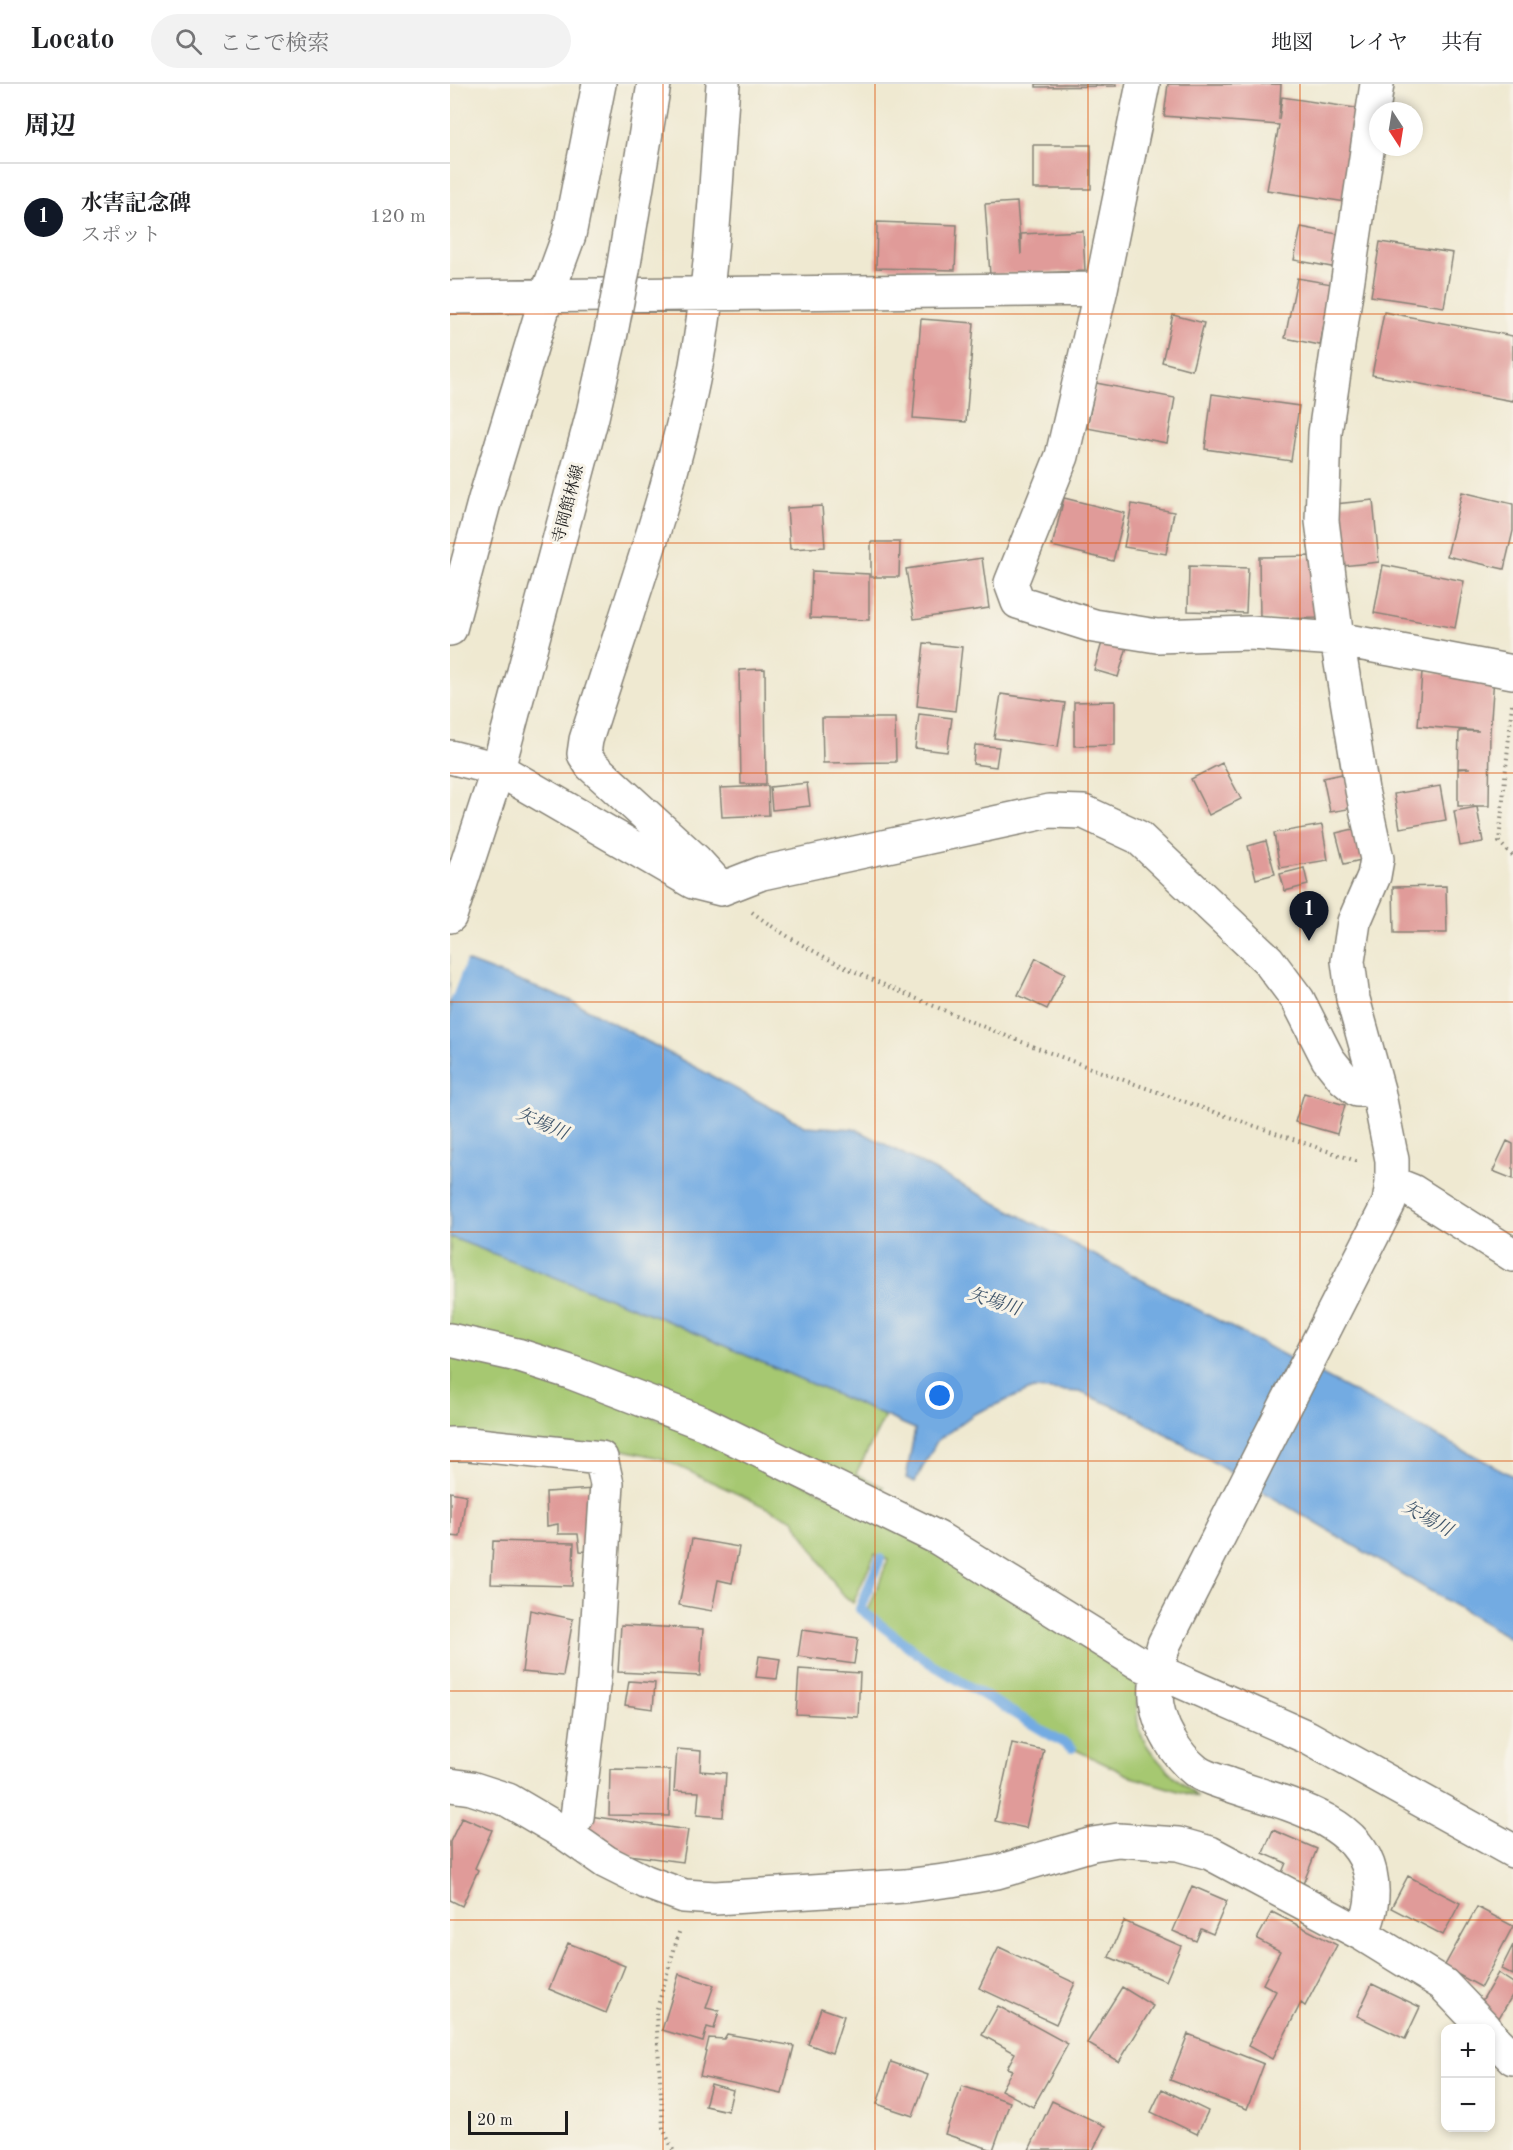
<!DOCTYPE html>
<html lang="ja">
<head>
<meta charset="utf-8">
<style>
  :root { --surface:#fff; --page:#f2f2f2; --text:#202124; --muted:#757577; --line:#e0e0e0; --accent:#111827 }
  body { margin:0; font-family:"Old Standard TT","Noto Serif JP",serif; background:var(--page); color:var(--text) }
  .controls { position:absolute; right:18px; bottom:18px; display:grid; overflow:hidden; border-radius:12px; box-shadow:0 3px 9px #0003 }
  .controls button { width:54px; height:54px; display:grid; place-items:center; padding:0; border:0; border-bottom:2px solid var(--line); background:var(--surface); color:var(--text); font:30px sans-serif }
  .compass { position:absolute; left:919px; top:18px; width:54px; height:54px; border-radius:50%; background:var(--surface); box-shadow:0 3px 9px #0003; rotate:168deg }
  .scale { position:absolute; left:18px; bottom:15px; width:100px; box-sizing:border-box; padding-left:6px; border:3px solid #1c1c1c; border-top:0; font-size:16px; line-height:21px; white-space:nowrap; color:#1c1c1c; -webkit-text-stroke:4px #f7f3e8; paint-order:stroke }
  .you { position:absolute; left:490px; top:1312px; width:21px; height:21px; margin:-15px; border:4px solid #fff; border-radius:50%; background:#1a73e8; box-shadow:0 0 0 9px #1a73e833 }
  .badge { display:grid; place-items:center; width:39px; height:39px; border-radius:50%; background:var(--accent); color:#fff; font-size:20px; font-weight:700 }
  .pin { position:absolute; translate:-50% -50px; filter:drop-shadow(0 2px 3px #0008) }
  .pin::after { content:''; position:absolute; top:32px; width:21px; height:18px; background:inherit; clip-path:polygon(0 0,100% 0,50% 100%) }
  .list { margin:0; padding:0; list-style:none }
  h2 { display:flex; justify-content:space-between; align-items:center; height:78px; margin:0; padding:0 24px; font-size:26px }
  h2 small { font-size:20px; font-weight:400; color:var(--muted) }
  .list li { display:grid; grid-template-columns:39px 1fr auto; gap:18px; align-items:center; box-sizing:border-box; height:108px; padding:0 24px; border-top:2px solid var(--line) }
  .list b { display:block; font-size:22px; white-space:nowrap }
  .list p { margin:0; font-size:20px; white-space:nowrap; color:var(--muted) }
  .list em { font-size:20px; font-style:normal; color:var(--muted) }
  .icon { flex:none; width:33px; height:33px; fill:none; stroke:currentColor; stroke-width:2; stroke-linecap:round; stroke-linejoin:round }
  .map { position:relative; flex:none; width:1063px; height:2066px; overflow:hidden }
  header { display:flex; align-items:center; gap:36px; box-sizing:border-box; height:84px; padding:0 30px; background:var(--surface); border-bottom:2px solid var(--line) }
  header strong { font-size:28px }
  nav { display:flex; gap:33px; margin-inline-start:auto; font-size:21px }
  .search { width:420px; height:54px; background:var(--page); display:flex; align-items:center; gap:15px; box-sizing:border-box; padding:0 21px; border-radius:33px; color:var(--muted); font-size:22px }
  main { display:flex }
  aside { flex:1; background:var(--surface) }
  .map>svg:first-child { display:block }
  .green { fill:#a6c871; stroke:#617246; stroke-width:1.5 }
  .water { fill:#73abe2; stroke:#48647f; stroke-width:1.5 }
  .pier { fill:#efe9d1 }
  .lines { fill:none; stroke-linecap:round; stroke-linejoin:round }
  .stream { stroke:#73abe2; stroke-width:10 }
  .building { fill:#e09b99 }
  .minor-casing { stroke:#868276; stroke-width:36 }
  .major-casing { stroke:#868276; stroke-width:36 }
  .path { stroke:#868276; stroke-width:4; stroke-dasharray:1.5 4.5; stroke-linecap:butt }
  .minor { stroke:#fff; stroke-width:33 }
  .major { stroke:#fff; stroke-width:33 }
  .major-bridge-casing { stroke:#868276; stroke-width:36; stroke-linecap:butt }
  .major-bridge { stroke:#fff; stroke-width:33 }
  .grid { fill:none; stroke:#de560d; stroke-width:1.5; stroke-opacity:0.55 }
  .labels { text-anchor:middle; dominant-baseline:central; stroke-width:6; stroke-linejoin:round; paint-order:stroke }
  .street-label { font-size:16px; fill:#1c1c1c; stroke:#f7f3e8 }
  .water-label { font-size:18px; font-style:italic; fill:#3f556b; stroke:#f7f3e8 }
</style>
</head>
<body>
<header>
<strong>Locato</strong>
<div class="search"><svg class="icon" aria-label="search" viewBox="0 0 24 24"><circle cx="10" cy="10" r="6"/><path d="M15 15l6 6"/></svg>ここで検索</div>
<nav><a>地図</a><a>レイヤ</a><a>共有</a></nav>
</header>
<main>
<aside>
<h2>周辺<small></small></h2>
<ul class="list">
<li><span class="badge">1</span><div><b>水害記念碑</b><p>スポット</p></div><em>120 m</em></li>
</ul>
</aside>
<div class="map">
<svg width="1063" height="2066" viewBox="0 0 1063 2066">
  <rect width="100%" height="100%" fill="#f7f3e8"/>
  <filter id="ink" filterUnits="userSpaceOnUse"><feTurbulence type="fractalNoise" baseFrequency=".0167" numOctaves="2"/><feDisplacementMap in="SourceGraphic" scale="12" xChannelSelector="R" yChannelSelector="G"/><feConvolveMatrix kernelMatrix="1 2 1 2 8 2 1 2 1" color-interpolation-filters="sRGB"/></filter>
  <filter id="wash" filterUnits="userSpaceOnUse"><feTurbulence type="fractalNoise" baseFrequency=".008" numOctaves="4" result="noise"/><feDisplacementMap in="SourceGraphic" scale="24" xChannelSelector="R" yChannelSelector="G"/><feGaussianBlur stdDeviation="1.35" result="paint"/><feColorMatrix in="noise" values="0 0 0 0 0 0 0 0 0 0 0 0 0 0 0 0 0 1.4 0 .05"/><feComposite in="paint" operator="in"/></filter>
  <g filter="url(#wash)">
    <rect width="100%" height="100%" fill="#efe9d1"/>
    <path class="green" d="M0,1153L206,1232L435,1332L406,1390L434,1403L426,1414L0,1247Z
      M0,1269L152,1310L422,1430L688,1593C687,1608 686,1625 688,1640C693,1668 728,1696 748,1713L682,1693L622,1664L480,1579L417,1530L438,1476L425,1470L403,1519L390,1508L344,1436L210,1374L165,1364L0,1352Z"/>
    <path class="water" d="M0,871L122,917L355,1042L406,1045L1063,1392V1556L680,1329L630,1308L583,1305L524,1330L487,1357L465,1398L456,1394L465,1345L206,1232L0,1153Z"/>
    <path class="pier" d="M0,868L17,874L0,918Z"/>
    <g class="lines">
      <path class="stream" d="M430,1475L410,1525L480,1579L622,1664"/>
    </g>
    <g id="blocks">
      <path class="building" d="M586,0H666V2L586,3Z
        M718,0H831L829,36L832,13L911,25L896,118L817,106L829,41L714,32Z
        M583,61H641V105H583Z
        M567,118L571,171V150L633,147L635,187L540,191L535,120Z
        M427,138L507,141L505,186L426,184Z
        M851,143L893,151L887,184L844,176Z
        M930,158L1003,169L994,223L921,212Z
        M847,194L882,200L870,261L835,254Z
        M934,228L1063,252V317L922,291Z
        M723,231L754,239L742,286L712,278Z
        M471,235L524,239L516,338L463,334Z
        M646,299L725,314L717,359L637,344Z
        M762,310L849,322L841,377L755,365Z
        M1012,408L1063,420V447L1054,485L997,472Z
        M614,414L675,429L663,477L602,462Z
        M923,416L929,478L892,482L885,420Z
        M682,420L724,428L716,470L674,463Z
        M372,422L375,463L340,465L337,424Z
        M421,458H450L449,493H421Z
        M865,472L867,534L810,535L809,473Z
        M532,474L539,524L464,535L456,485Z
        M933,481L1014,497L1005,544L924,529Z
        M739,482L798,484L796,529L738,527Z
        M362,487L419,490V536L360,534Z
        M653,555L677,563L668,593L644,586Z
        M474,559L512,563L505,627L467,622Z
        M315,585L316,700H291L289,586Z
        M972,588L1044,593L1040,648L1039,722H1008V685L1020,684H1008L1009,647H1029L968,642Z
        M551,610L615,619L608,663L544,654Z
        M665,617V661L624,662V618Z
        M469,630L502,634L497,668L465,664Z
        M372,634H445L446,678L373,679Z
        M525,661L549,663L546,683L523,680Z
        M772,679L791,715L759,731L741,695Z
        M897,689L904,724L880,728L873,694Z
        M357,699L360,722L322,726L320,703Z
        M318,702L319,731L272,733L270,704Z
        M990,702L996,736L950,744L944,710Z
        M1027,723L1033,758L1010,762L1004,727Z
        M872,741L878,776L830,784L824,749Z
        M908,744L915,775L894,780L886,749Z
        M816,757L825,790L806,795L798,762Z
        M854,784L858,801L835,807L830,790Z
        M996,802L997,849H944L943,803Z
        M586,874L615,889L597,925L568,911Z
        M854,1009L895,1021L887,1050L845,1038Z
        M1057,1057L1063,1060V1095L1043,1087Z
        M144,1405L143,1468L130,1467L128,1450H108V1440L97,1442L96,1408Z
        M0,1408L16,1411L10,1453L0,1452Z
        M242,1455L289,1463L282,1499L268,1496L262,1527L229,1521Z
        M43,1457L124,1459L122,1502L41,1500Z
        M80,1526L123,1535L113,1592L72,1588Z
        M171,1541L253,1545L250,1592L168,1588Z
        M352,1546L408,1554L404,1580L348,1572Z
        M309,1572L330,1575L327,1595L306,1593Z
        M349,1585L410,1589L408,1633L346,1630Z
        M179,1597L205,1599L203,1625L175,1621Z
        M562,1659L594,1666L576,1744L545,1737Z
        M227,1665L251,1667L250,1687L276,1689L273,1733L247,1731L249,1708L224,1707Z
        M160,1685L220,1686L219,1732L159,1731Z
        M132,1731L238,1746L233,1778L171,1770L131,1745Z
        M12,1733L42,1746L25,1784L28,1786L12,1822L0,1816V1758Z
        M823,1746L867,1765L853,1800L831,1791L836,1779L813,1769Z
        M958,1792L1010,1819L993,1851L941,1824Z
        M742,1802L777,1817L763,1850L751,1845L746,1857L723,1847Z
        M1027,1823L1063,1842L1031,1903L994,1883Z
        M822,1828L887,1861L855,1922L851,1919L822,1975L798,1962L826,1907L813,1900L830,1867L807,1855Z
        M674,1837L731,1862L716,1897L659,1873Z
        M118,1859L175,1882L156,1929L99,1905Z
        M1063,1861V1891L1051,1885Z
        M549,1863L625,1899L606,1940L529,1904Z
        M1048,1889L1063,1899V1910L1046,1939L1026,1927Z
        M229,1890L264,1901L256,1924L269,1927L264,1945L257,1943L253,1958L212,1946Z
        M922,1900L970,1923L955,1955L907,1932Z
        M672,1903L703,1922L669,1978L637,1959Z
        M548,1922L618,1960L583,2023L551,2006L562,1986L557,1984L565,1969L532,1951Z
        M371,1924L394,1932L382,1969L358,1960Z
        M277,1950L344,1962L332,2010L250,1992L259,1954L274,1955Z
        M738,1950L814,1980L797,2025L720,1996Z
        M441,1978L478,1991L463,2032L427,2020Z
        M261,2000L283,2006L278,2027L255,2022Z
        M512,2002L560,2018L543,2066L495,2050Z
        M712,2005L758,2027L747,2050L701,2028Z
        M602,2017L655,2042L643,2066H579Z"/>
    </g>
  </g>
  <g filter="url(#ink)">
    <use href="#blocks" fill-opacity="0" stroke="#868276" stroke-width="1.5"/>
    <g class="lines">
      <defs>
        <path id="minor" d="M693,0L651,205L612,372L561,499L568,518L644,542L707,552L800,549L887,555L1063,588
          M0,213L651,205
          M0,545L35,415L97,211L119,151L149,0
          M0,673L48,685L243,798L271,805L312,789L600,727L634,728L688,753L818,876L848,916L878,975L894,995L907,1006H928
          M267,800L245,776L141,681L134,670L136,656C175,532 222,408 246,281C263,188 266,94 273,0
          M942,1099L962,1107L1063,1171
          M0,1256L67,1271L120,1288L253,1339L488,1454L689,1579L857,1653L1063,1767
          M0,1360H19L151,1374L157,1400L144,1595L127,1733L116,1750
          M0,1701L21,1704L58,1716L116,1750L156,1778L196,1798L234,1812L265,1814L455,1802L501,1796L547,1788L643,1760L668,1756L728,1760L760,1769L912,1850L993,1900L1035,1944
          M912,1850C921,1829 925,1811 920,1788C907,1732 827,1718 780,1701C769,1697 755,1694 746,1687C736,1679 726,1667 720,1656C700,1622 704,1596 714,1560L939,1119L942,1099V1076L928,1006L903,915L898,877L904,838L924,792L927,775L912,706L887,555L872,437L875,349L927,0
          M1040,1951L1063,1974"/>
        <path id="major" d="M173,186L204,0
          M0,832L48,685L142,333L160,254"/>
      </defs>
      <use href="#minor" class="minor-casing"/>
      <use href="#major" class="major-casing"/>
      <path class="path" d="M1062,620L1049,758L1063,772
        M302,828C359,871 425,897 491,925C627,983 769,1029 909,1078
        M223,2066L213,2044L206,1928L230,1845"/>
      <use href="#minor" class="minor"/>
      <use href="#major" class="major"/>
      <defs>
        <path id="major-bridge" d="M160,254L173,186"/>
      </defs>
      <use href="#major-bridge" class="major-bridge-casing"/>
      <use href="#major-bridge" class="major-bridge"/>
    </g>
  </g>
  <path class="grid" d="M213,0V2066M425,0V2066M638,0V2066M850,0V2066M0,230H1063M0,459H1063M0,689H1063M0,918H1063M0,1148H1063M0,1377H1063M0,1607H1063M0,1836H1063"/>
  <g class="labels">
    <g class="street-label">
      <text transform="translate(119 420) rotate(-75)">寺岡館林線</text>
    </g>
    <g class="water-label">
      <text transform="translate(92 1040) rotate(24)">矢場川</text>
      <text transform="translate(544 1218) rotate(18)">矢場川</text>
      <text transform="translate(977 1435) rotate(29)">矢場川</text>
    </g>
  </g>
</svg>
<div class="controls">
<button>+</button>
<button>−</button>
</div>
<svg class="compass" viewBox="-18 -18 36 36"><path d="M0-13l5 13h-10z" fill="#e53935"/><path d="M0 13l5-13h-10z" fill="#757577"/></svg>
<div class="scale">20 m</div>
<div class="you"></div>
<div class="pin badge" style="left:859px;top:857px">1</div>
</div>
</main>
</body>
</html>
